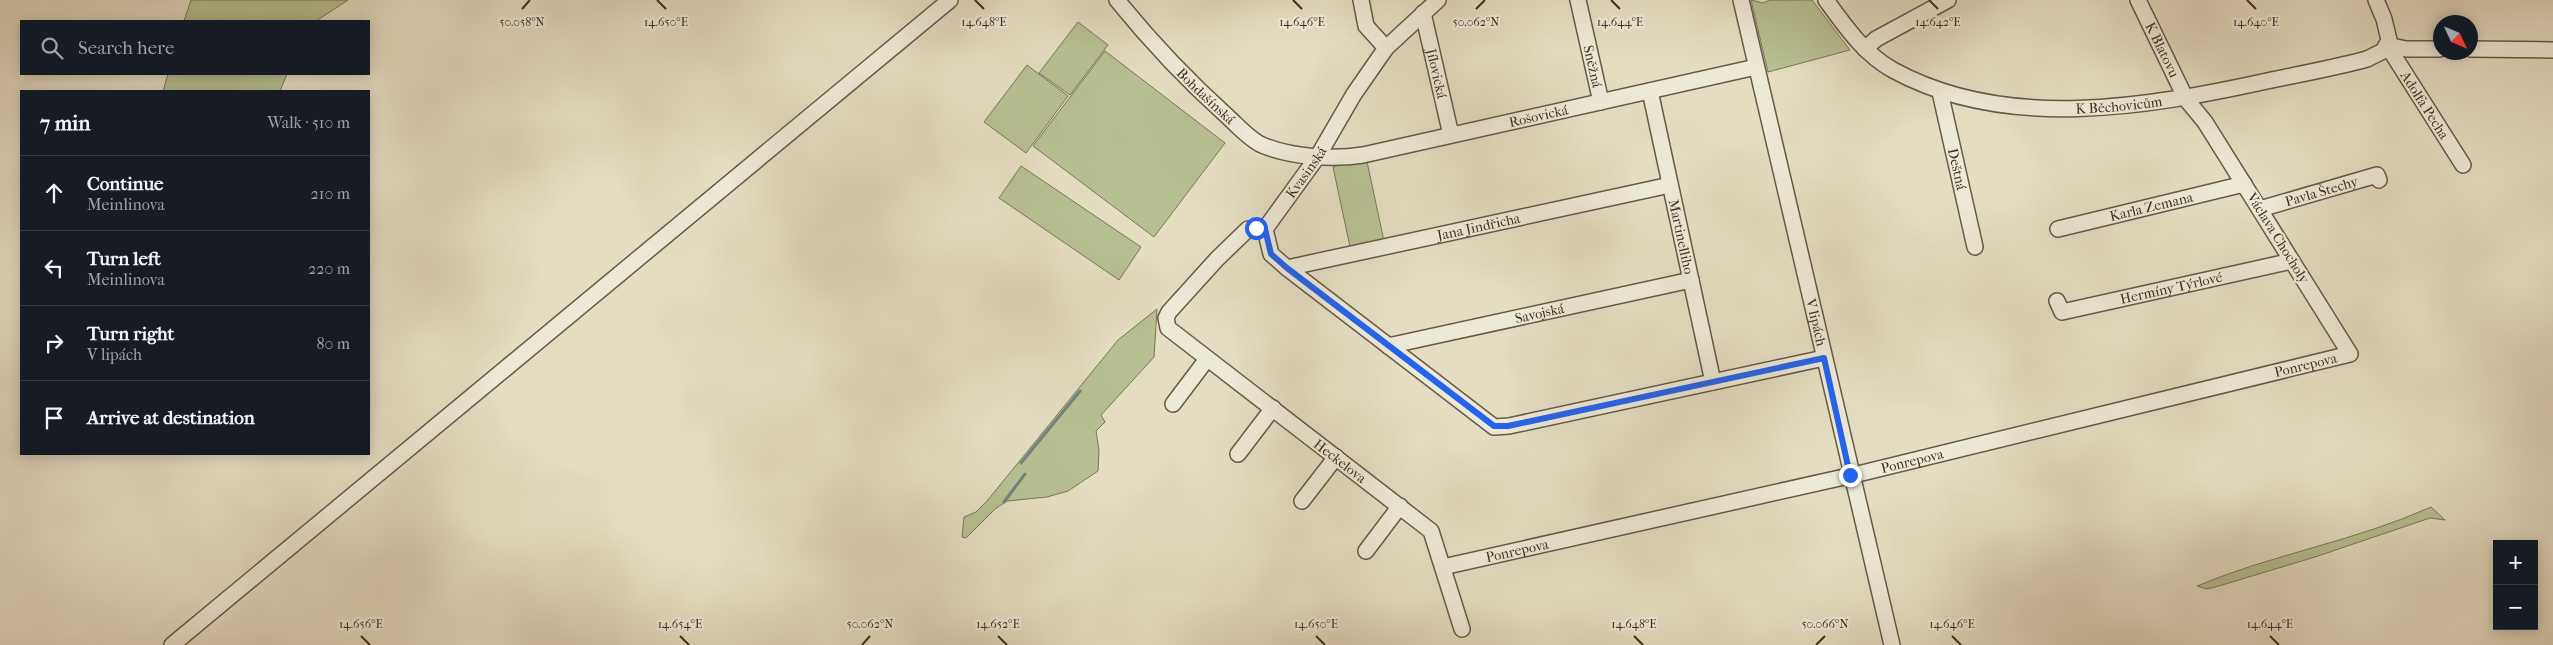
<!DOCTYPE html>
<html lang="en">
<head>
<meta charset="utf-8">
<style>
  :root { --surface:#171b24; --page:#242831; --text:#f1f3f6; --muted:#9ea1a6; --line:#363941 }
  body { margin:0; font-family:"IM FELL French Canon",serif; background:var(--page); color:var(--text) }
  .controls { position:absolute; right:15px; bottom:15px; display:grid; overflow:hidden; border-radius:0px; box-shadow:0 2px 12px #0003 }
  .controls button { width:45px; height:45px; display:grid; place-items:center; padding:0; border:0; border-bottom:1px solid var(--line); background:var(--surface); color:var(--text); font:25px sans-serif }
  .compass { position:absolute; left:2433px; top:15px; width:45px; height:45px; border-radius:50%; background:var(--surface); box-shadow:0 2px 12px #0003; rotate:134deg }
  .stop { position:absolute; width:15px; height:15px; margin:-11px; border:4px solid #2563eb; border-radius:50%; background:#fff }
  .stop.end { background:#2563eb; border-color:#fff; box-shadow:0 1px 5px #0008 }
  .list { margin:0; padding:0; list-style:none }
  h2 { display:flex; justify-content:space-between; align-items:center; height:65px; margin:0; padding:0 20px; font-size:21px }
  h2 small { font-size:16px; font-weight:400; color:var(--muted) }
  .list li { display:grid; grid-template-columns:32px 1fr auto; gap:15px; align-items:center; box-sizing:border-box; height:75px; padding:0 20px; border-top:1px solid var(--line) }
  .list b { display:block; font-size:19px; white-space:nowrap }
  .list p { margin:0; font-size:16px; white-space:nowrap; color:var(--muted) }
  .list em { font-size:16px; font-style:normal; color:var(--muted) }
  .icon { flex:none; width:28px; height:28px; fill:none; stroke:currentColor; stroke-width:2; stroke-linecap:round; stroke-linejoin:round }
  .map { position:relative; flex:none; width:2553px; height:645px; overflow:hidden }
  .search { position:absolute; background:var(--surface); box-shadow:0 2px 12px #0003; left:20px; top:20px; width:350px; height:55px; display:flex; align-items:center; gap:12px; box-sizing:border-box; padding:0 18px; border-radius:0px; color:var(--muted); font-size:19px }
  .panel { position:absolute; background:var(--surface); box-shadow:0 2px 12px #0003; left:20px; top:90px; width:350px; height:365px; border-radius:0px }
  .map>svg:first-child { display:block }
  .green { fill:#b7c091; stroke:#7a7759 }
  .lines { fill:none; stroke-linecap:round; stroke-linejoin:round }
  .stream { stroke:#74827f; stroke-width:3 }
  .minor-casing { stroke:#665a49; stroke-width:18 }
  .minor { stroke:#ede9d7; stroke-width:15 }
  .route { stroke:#2563eb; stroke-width:6 }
  .ticks { fill:none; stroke:#3c2e21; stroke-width:2 }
  .labels { text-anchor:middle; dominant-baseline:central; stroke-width:4.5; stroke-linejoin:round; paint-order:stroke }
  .street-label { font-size:14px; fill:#3c2e21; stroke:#ede9d7 }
  .ticks-label { font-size:12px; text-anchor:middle; fill:#3c2e21; stroke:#ede9d7; stroke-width:4.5; stroke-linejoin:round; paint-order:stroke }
</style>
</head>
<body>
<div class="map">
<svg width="2553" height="645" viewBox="0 0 2553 645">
  <rect width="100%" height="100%" fill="#e4ddc2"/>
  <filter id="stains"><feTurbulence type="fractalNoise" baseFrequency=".004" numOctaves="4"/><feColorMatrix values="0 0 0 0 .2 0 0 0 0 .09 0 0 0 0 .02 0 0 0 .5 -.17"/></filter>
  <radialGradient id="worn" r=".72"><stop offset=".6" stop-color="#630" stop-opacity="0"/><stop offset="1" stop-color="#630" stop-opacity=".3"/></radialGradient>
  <path class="green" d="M191,0H348L316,21H184Z
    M1751,0L1763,3L1770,0H1812L1850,50L1768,72Z
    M1078,22L1108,45L1070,95L1039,73Z
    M1105,51L1225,143L1154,237L1033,146Z
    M1027,65L1068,96L1026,153L984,122Z
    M168,74H287L280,91H163Z
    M1366,157L1384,241L1350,247L1333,167Z
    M1021,166L1141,247L1119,280L999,198Z
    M1157,309L1154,357L1101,415L1105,422L1096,431L1099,450L1098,471L1068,491L1047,497L1007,501L995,509L966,538L962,537L964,517L976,512L987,501L1118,340Z
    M2431,507L2445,520L2430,518L2315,557L2219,586L2207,589L2197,586C2273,554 2356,541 2431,507Z"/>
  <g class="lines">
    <path class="stream" d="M1021,463L1080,391
      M1004,502L1025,474"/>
    <defs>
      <g id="minor">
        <path id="s1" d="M1117,0C1151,42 1187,80 1227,116C1237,125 1249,139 1262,145C1291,157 1332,160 1363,155L1756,67"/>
        <path d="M1361,0L1366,26L1386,48"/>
        <path id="s2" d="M1578,0L1601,102"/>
        <path id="s3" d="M1741,0L1892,645"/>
        <path id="s4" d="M1826,0C1845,26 1864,54 1893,70C2006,132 2148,107 2267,81C2300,74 2334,68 2367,59L2383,51L2389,40L2384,19L2376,0"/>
        <path id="s5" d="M1423,13L1451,135"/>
        <path id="s6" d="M2387,45L2463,165"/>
        <path d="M2387,45L2406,49H2440"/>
        <path d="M1865,49L1876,39L1948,0"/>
        <path d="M2470,49L2553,50"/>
        <path id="s7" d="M1650,91L1713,382"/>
        <path id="s8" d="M1940,92L1975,247"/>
        <path id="s9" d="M2260,209L2377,175L2379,180"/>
        <path d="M1265,229L1271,254L1287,268L1494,427L1509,426L1824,358"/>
        <path id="s10" d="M1265,229H1248L1217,259L1169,312L1166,318L1168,328L1431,531L1462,629"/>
        <path id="s11" d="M1265,229L1318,156L1354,94L1386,48L1438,0"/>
        <path id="s12" d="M2058,229L2244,184"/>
        <path id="s13" d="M1287,268L1670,185"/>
        <path id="s14" d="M2057,301L2062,312L2292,261"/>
        <path id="s15" d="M1388,346L1691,280"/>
        <path d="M1173,404L1207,359"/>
        <path d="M1238,454L1273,408"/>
        <path d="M1302,501L1336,457"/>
        <path d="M1366,551L1400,506"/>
        <path id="s16" d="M1443,567L1862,473L2350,354L2205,122L2186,99L2138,0"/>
        <path d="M172,645L950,0"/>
      </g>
    </defs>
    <use href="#minor" class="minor-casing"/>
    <use href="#minor" class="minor"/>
  </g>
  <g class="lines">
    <path class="route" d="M1256,228L1265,229L1271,254L1287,268L1494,426H1508L1824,358L1850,475"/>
  </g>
  <path class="ticks" d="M657,0L666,9M975,0L984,9M1293,0L1302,9M1611,0L1620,9M1929,0L1938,9M2247,0L2256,9M522,9L530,0M1476,9L1485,0M361,636L370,645M680,636L689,645M998,636L1007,645M1316,636L1325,645M1634,636L1643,645M1952,636L1961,645M2270,636L2279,645M862,645L870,636M1816,645L1825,636"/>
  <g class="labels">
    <g class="street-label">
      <text transform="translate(2162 50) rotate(64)">K Blatovu</text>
      <text stroke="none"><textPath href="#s2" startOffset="68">Sněžná</textPath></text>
      <text stroke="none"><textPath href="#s5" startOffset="62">Jílovická</textPath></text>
      <text stroke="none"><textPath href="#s1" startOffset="131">Bohdašínská</textPath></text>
      <text stroke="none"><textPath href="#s4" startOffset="330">K Běchovicům</textPath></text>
      <text stroke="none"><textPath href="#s6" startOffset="71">Adolfa Pecha</textPath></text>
      <text stroke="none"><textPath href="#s1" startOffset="488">Rošovická</textPath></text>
      <text stroke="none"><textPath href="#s8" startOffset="79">Deštná</textPath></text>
      <text stroke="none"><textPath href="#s11" startOffset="70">Kvasinská</textPath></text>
      <text stroke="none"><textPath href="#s9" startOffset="64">Pavla Štechy</textPath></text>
      <text stroke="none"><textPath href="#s12" startOffset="96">Karla Zemana</textPath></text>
      <text stroke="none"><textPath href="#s13" startOffset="196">Jana Jindřicha</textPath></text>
      <text stroke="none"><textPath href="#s7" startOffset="149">Martinelliho</textPath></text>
      <text transform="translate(2278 238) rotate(58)">Václava Chocholy</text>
      <text stroke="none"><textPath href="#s14" startOffset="124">Hermíny Týrlové</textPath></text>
      <text stroke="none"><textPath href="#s15" startOffset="155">Savojská</textPath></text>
      <text stroke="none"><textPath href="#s3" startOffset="331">V lipách</textPath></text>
      <text stroke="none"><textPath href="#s16" startOffset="886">Ponrepova</textPath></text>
      <text stroke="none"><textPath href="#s10" startOffset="366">Heckelova</textPath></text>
      <text stroke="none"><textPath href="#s16" startOffset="481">Ponrepova</textPath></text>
      <text stroke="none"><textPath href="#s16" startOffset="76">Ponrepova</textPath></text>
    </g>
  </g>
  <g class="ticks-label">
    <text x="1620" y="26">14.644°E</text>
    <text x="1938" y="26">14.642°E</text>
    <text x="2256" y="26">14.640°E</text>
    <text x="666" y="26">14.650°E</text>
    <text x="984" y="26">14.648°E</text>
    <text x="1302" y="26">14.646°E</text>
    <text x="522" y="26">50.058°N</text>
    <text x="1476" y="26">50.062°N</text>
    <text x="870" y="628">50.062°N</text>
    <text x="1825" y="628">50.066°N</text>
    <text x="361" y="628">14.656°E</text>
    <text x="680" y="628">14.654°E</text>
    <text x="998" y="628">14.652°E</text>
    <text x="1316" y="628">14.650°E</text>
    <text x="1634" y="628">14.648°E</text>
    <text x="1952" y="628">14.646°E</text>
    <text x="2270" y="628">14.644°E</text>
  </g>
  <rect width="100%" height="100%" filter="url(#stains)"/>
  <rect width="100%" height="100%" fill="url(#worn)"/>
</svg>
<div class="controls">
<button>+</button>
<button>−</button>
</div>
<svg class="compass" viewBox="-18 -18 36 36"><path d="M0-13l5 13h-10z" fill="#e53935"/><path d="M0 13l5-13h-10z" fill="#9ea1a6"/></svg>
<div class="stop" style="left:1256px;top:228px"></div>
<div class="stop end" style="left:1850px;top:475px"></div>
<div class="search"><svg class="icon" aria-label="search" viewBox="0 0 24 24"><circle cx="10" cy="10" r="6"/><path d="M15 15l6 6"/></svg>Search here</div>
<section class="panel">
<h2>7 min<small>Walk · 510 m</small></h2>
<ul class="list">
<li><svg class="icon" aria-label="ahead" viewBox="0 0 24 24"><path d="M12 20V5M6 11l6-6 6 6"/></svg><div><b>Continue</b><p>Meinlinova</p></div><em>210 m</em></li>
<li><svg class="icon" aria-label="left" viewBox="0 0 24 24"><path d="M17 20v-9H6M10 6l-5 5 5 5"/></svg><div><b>Turn left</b><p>Meinlinova</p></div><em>220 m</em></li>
<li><svg class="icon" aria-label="right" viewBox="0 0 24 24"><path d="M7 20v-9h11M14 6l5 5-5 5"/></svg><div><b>Turn right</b><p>V lipách</p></div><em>80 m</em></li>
<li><svg class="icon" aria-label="arrive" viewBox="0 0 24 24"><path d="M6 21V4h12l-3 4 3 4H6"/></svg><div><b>Arrive at destination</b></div></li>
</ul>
</section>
</div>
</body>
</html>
